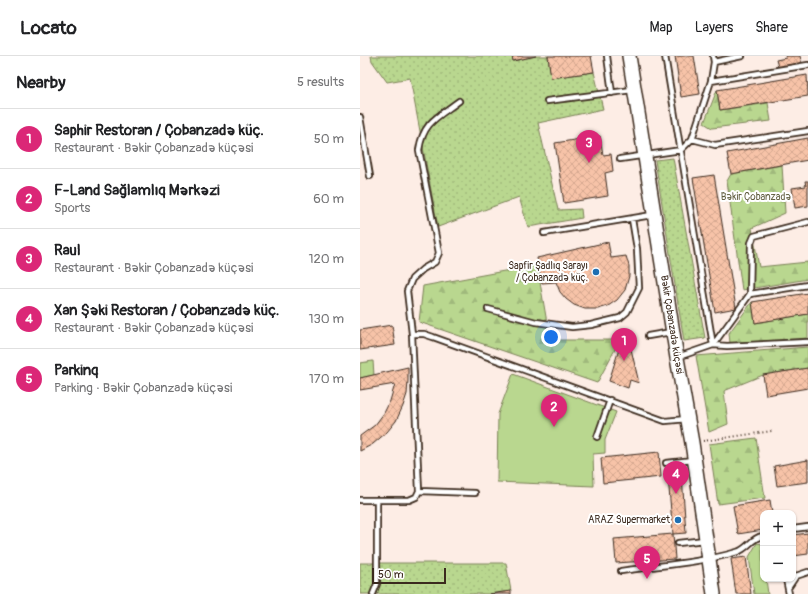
<!DOCTYPE html>
<html lang="en">
<head>
<meta charset="utf-8">
<style>
  :root { --surface:#fff; --page:#f2f2f2; --text:#202124; --muted:#757577; --line:#e0e0e0; --accent:#db2777 }
  body { margin:0; font-family:Pangolin,sans-serif; background:var(--page); color:var(--text) }
  .controls { position:absolute; right:12px; bottom:12px; display:grid; overflow:hidden; border-radius:8px; box-shadow:0 1px 3px #0004 }
  .controls button { width:36px; height:36px; display:grid; place-items:center; padding:0; border:0; border-bottom:1px solid var(--line); background:var(--surface); color:var(--text); font:20px sans-serif }
  .scale { position:absolute; left:12px; bottom:10px; width:74px; box-sizing:border-box; padding-left:4px; border:2px solid #3b2a1e; border-top:0; font-size:11px; line-height:14px; white-space:nowrap; color:#3b2a1e; -webkit-text-stroke:3px #fff; paint-order:stroke }
  .you { position:absolute; left:191px; top:281px; width:14px; height:14px; margin:-10px; border:3px solid #fff; border-radius:50%; background:#1a73e8; box-shadow:0 0 0 6px #1a73e833 }
  .badge { display:grid; place-items:center; width:26px; height:26px; border-radius:50%; background:var(--accent); color:#fff; font-size:13px; font-weight:700 }
  .pin { position:absolute; translate:-50% -33px; filter:drop-shadow(0 1px 2px #0008) }
  .pin::after { content:''; position:absolute; top:21px; width:14px; height:12px; background:inherit; clip-path:polygon(0 0,100% 0,50% 100%) }
  .list { margin:0; padding:0; list-style:none }
  h2 { display:flex; justify-content:space-between; align-items:center; height:52px; margin:0; padding:0 16px; font-size:17px }
  h2 small { font-size:13px; font-weight:400; color:var(--muted) }
  .list li { display:grid; grid-template-columns:26px 1fr auto; gap:12px; align-items:center; box-sizing:border-box; height:60px; padding:0 16px; border-top:1px solid var(--line) }
  .list b { display:block; font-size:15px; white-space:nowrap }
  .list p { margin:0; font-size:13px; white-space:nowrap; color:var(--muted) }
  .list em { font-size:13px; font-style:normal; color:var(--muted) }
  .map { position:relative; flex:none; width:448px; height:538px; overflow:hidden }
  header { display:flex; align-items:center; gap:24px; box-sizing:border-box; height:56px; padding:0 20px; background:var(--surface); border-bottom:1px solid var(--line) }
  header strong { font-size:19px }
  nav { display:flex; gap:22px; margin-inline-start:auto; font-size:14px }
  main { display:flex }
  aside { flex:1; background:var(--surface) }
  .map>svg:first-child { display:block }
  .green { fill:#b9d78f; stroke:#7a8056 }
  .forest { fill:url(#forest-firs); stroke:#7a8056 }
  .park { fill:url(#park-dots); stroke:#7a8056 }
  .building { fill:url(#building-cross-hatch); stroke:#3b2a1e }
  .lines { fill:none; stroke-linecap:round; stroke-linejoin:round }
  .lane-casing { stroke:#3b2a1e; stroke-width:8 }
  .secondary-casing { stroke:#3b2a1e; stroke-width:16 }
  .path { stroke:#3b2a1e; stroke-width:2; stroke-dasharray:1 3; stroke-linecap:butt }
  .lane { stroke:#fff; stroke-width:4.5 }
  .secondary { stroke:#fff; stroke-width:13 }
  .poi-dot { fill:#1f6fb2; stroke:#fff; stroke-width:1.5 }
  .labels { text-anchor:middle; dominant-baseline:central; stroke-width:4; stroke-linejoin:round; paint-order:stroke }
  .park-label { font-size:10px; fill:#615e40; stroke:#fff }
  .poi-label { font-size:10px; fill:#3b2a1e; stroke:#fff; text-anchor:end }
  .street-label { font-size:10px; fill:#3b2a1e; stroke:#fff }
</style>
</head>
<body>
<header>
<strong>Locato</strong>
<nav><a>Map</a><a>Layers</a><a>Share</a></nav>
</header>
<main>
<aside>
<h2>Nearby<small>5 results</small></h2>
<ul class="list">
<li><span class="badge">1</span><div><b>Saphir Restoran / Çobanzadə küç.</b><p>Restaurant · Bəkir Çobanzadə küçəsi</p></div><em>50 m</em></li>
<li><span class="badge">2</span><div><b>F-Land Sağlamlıq Mərkəzi</b><p>Sports</p></div><em>60 m</em></li>
<li><span class="badge">3</span><div><b>Raul</b><p>Restaurant · Bəkir Çobanzadə küçəsi</p></div><em>120 m</em></li>
<li><span class="badge">4</span><div><b>Xan Şəki Restoran / Çobanzadə küç.</b><p>Restaurant · Bəkir Çobanzadə küçəsi</p></div><em>130 m</em></li>
<li><span class="badge">5</span><div><b>Parkinq</b><p>Parking · Bəkir Çobanzadə küçəsi</p></div><em>170 m</em></li>
</ul>
</aside>
<div class="map">
<svg width="448" height="538" viewBox="0 0 448 538">
  <defs>
    <pattern id="forest-firs" width="22" height="20" patternUnits="userSpaceOnUse"><rect width="22" height="20" fill="#b9d78f"/><path d="M5 1l3.5 6h-7zM16 11l3.5 6h-7z" fill="#a0b97b"/></pattern>
    <pattern id="park-dots" width="8" height="8" patternUnits="userSpaceOnUse"><rect width="8" height="8" fill="#b9d78f"/><path d="M2 2h.1M6 6h.1" fill="none" stroke="#a0b97b" stroke-width="1.8" stroke-linecap="round"/></pattern>
    <pattern id="building-cross-hatch" width="8" height="8" patternUnits="userSpaceOnUse"><rect width="8" height="8" fill="#f7c3a8"/><path d="M0 0l8 8M0 8l8-8" fill="none" stroke="#d5a890"/></pattern>
  </defs>
  <rect width="100%" height="100%" fill="#fdede5"/>
  <filter id="ink" filterUnits="userSpaceOnUse"><feTurbulence type="fractalNoise" baseFrequency=".025" numOctaves="2"/><feDisplacementMap in="SourceGraphic" scale="8" xChannelSelector="R" yChannelSelector="G"/><feConvolveMatrix kernelMatrix="1 2 1 2 8 2 1 2 1" color-interpolation-filters="sRGB"/></filter>
  <g filter="url(#ink)">
    <path class="green" d="M153,318L256,356L245,384V397L233,398L234,430L137,426L138,358Z
      M397,487L402,488L403,523H406L408,538H394L389,501Z"/>
    <path class="forest" d="M357,34L360,54L408,47L411,65L352,72L344,67Z
      M422,109L425,157L392,172L399,211L448,206V223L382,234L367,125L371,118Z
      M177,209L190,284H260L237,327L59,266L63,230Z
      M392,246L395,267L448,258V282L370,287L369,277Z
      M448,291V312L403,319L364,335L368,368L349,376L336,300Z
      M13,305L14,319L0,322V307Z
      M396,382L405,442L358,448L349,388Z"/>
    <path class="park" d="M11,0H152L153,5L176,0H188L191,22L234,16L243,53L178,67L198,154L221,153L222,162L168,171L159,141L78,171L50,22L27,26L12,5Z
      M313,102L345,282L324,285L295,104Z
      M0,507H146L151,535L129,538H0Z"/>
    <path class="building" d="M152,0H176L153,5Z
      M188,0H231L234,16L191,22Z
      M315,0H334L340,38L321,41Z
      M425,0H440L442,9L419,14L416,4L426,2Z
      M447,19L448,40L360,54L357,34Z
      M240,80L243,99L251,98L253,115L245,117L248,140L204,147L195,87Z
      M448,82V104L371,118L367,97Z
      M354,119L376,252L355,256L333,122Z
      M445,125H448V150L435,152L432,132L446,130Z
      M248,186L251,202L266,200L269,210V220L265,234L257,244L248,250L238,253H225L214,249L206,243L200,236L196,226L182,227L177,202Z
      M448,237V258L395,267L392,246Z
      M32,269L35,289L0,294V274Z
      M260,290L271,293L279,327L270,324L268,332L249,325Z
      M48,311V325L47,338L43,350L36,365L27,376L13,388L0,395V380L15,369L24,357L30,345L35,328L0,334V322Z
      M448,312V332L406,339L403,319Z
      M299,396L301,421L243,427L241,402Z
      M448,404V426L417,430L414,410Z
      M322,420L326,477L313,478L308,421Z
      M410,444L412,457H403V474L378,478L373,450Z
      M448,477V498L433,500V479Z
      M313,478L315,503L256,507L254,483Z
      M386,501L391,538H376L371,503Z
      M151,535V538H129Z"/>
    <g class="lines">
      <defs>
        <path id="lane" d="M247,0L252,37
          M305,0L353,289L390,238L448,229
          M354,6L382,0
          M351,25L448,9
          M187,45L272,34
          M0,61L10,120
          M332,83L355,89L448,75
          M260,103L321,94L332,83L351,25L354,6L353,0
          M184,177L292,159
          M390,238L391,187L394,180L448,166
          M128,253L176,266L212,271L231,269L260,262L267,256L279,232L277,193L272,163
          M52,278H64L73,281L305,365L327,363
          M288,280L311,276
          M318,301L353,289L367,290L448,286
          M237,381L250,344
          M306,407L333,404
          M59,435L115,437
          M0,444H49L56,441L59,435L52,278L47,235L52,223L63,213L75,206L79,197L59,94C63,66 78,61 99,45
          M433,473L448,471
          M318,487L345,484
          M261,515C300,509 340,507 377,496C388,493 392,481 403,480
          M426,523L429,538
          M428,532L436,520L448,516
          M13,538L17,528V444"/>
        <g id="secondary">
          <path id="s1" d="M269,0L317,302L332,387L354,538"/>
        </g>
      </defs>
      <use href="#lane" class="lane-casing"/>
      <use href="#secondary" class="secondary-casing"/>
      <path class="path" d="M343,385L412,375"/>
      <use href="#lane" class="lane"/>
      <use href="#secondary" class="secondary"/>
    </g>
  </g>
  <g class="poi-dot">
    <circle cx="236" cy="216" r="4"/>
    <circle cx="318" cy="464" r="4"/>
  </g>
  <g class="labels">
    <g class="park-label">
      <text x="396" y="141">Bəkir Çobanzadə</text>
    </g>
    <g class="poi-label">
      <text x="228" y="210">Sapfir Şadlıq Sarayı<tspan x="228" dy="12">/ Çobanzadə küç.</tspan></text>
      <text x="310" y="464">ARAZ Supermarket</text>
    </g>
    <g class="street-label">
      <text stroke="none"><textPath href="#s1" startOffset="272">Bəkir Çobanzadə küçəsi</textPath></text>
    </g>
  </g>
</svg>
<div class="controls">
<button>+</button>
<button>−</button>
</div>
<div class="scale">50 m</div>
<div class="you"></div>
<div class="pin badge" style="left:264px;top:305px">1</div>
<div class="pin badge" style="left:194px;top:371px">2</div>
<div class="pin badge" style="left:229px;top:107px">3</div>
<div class="pin badge" style="left:316px;top:438px">4</div>
<div class="pin badge" style="left:287px;top:523px">5</div>
</div>
</main>
</body>
</html>
